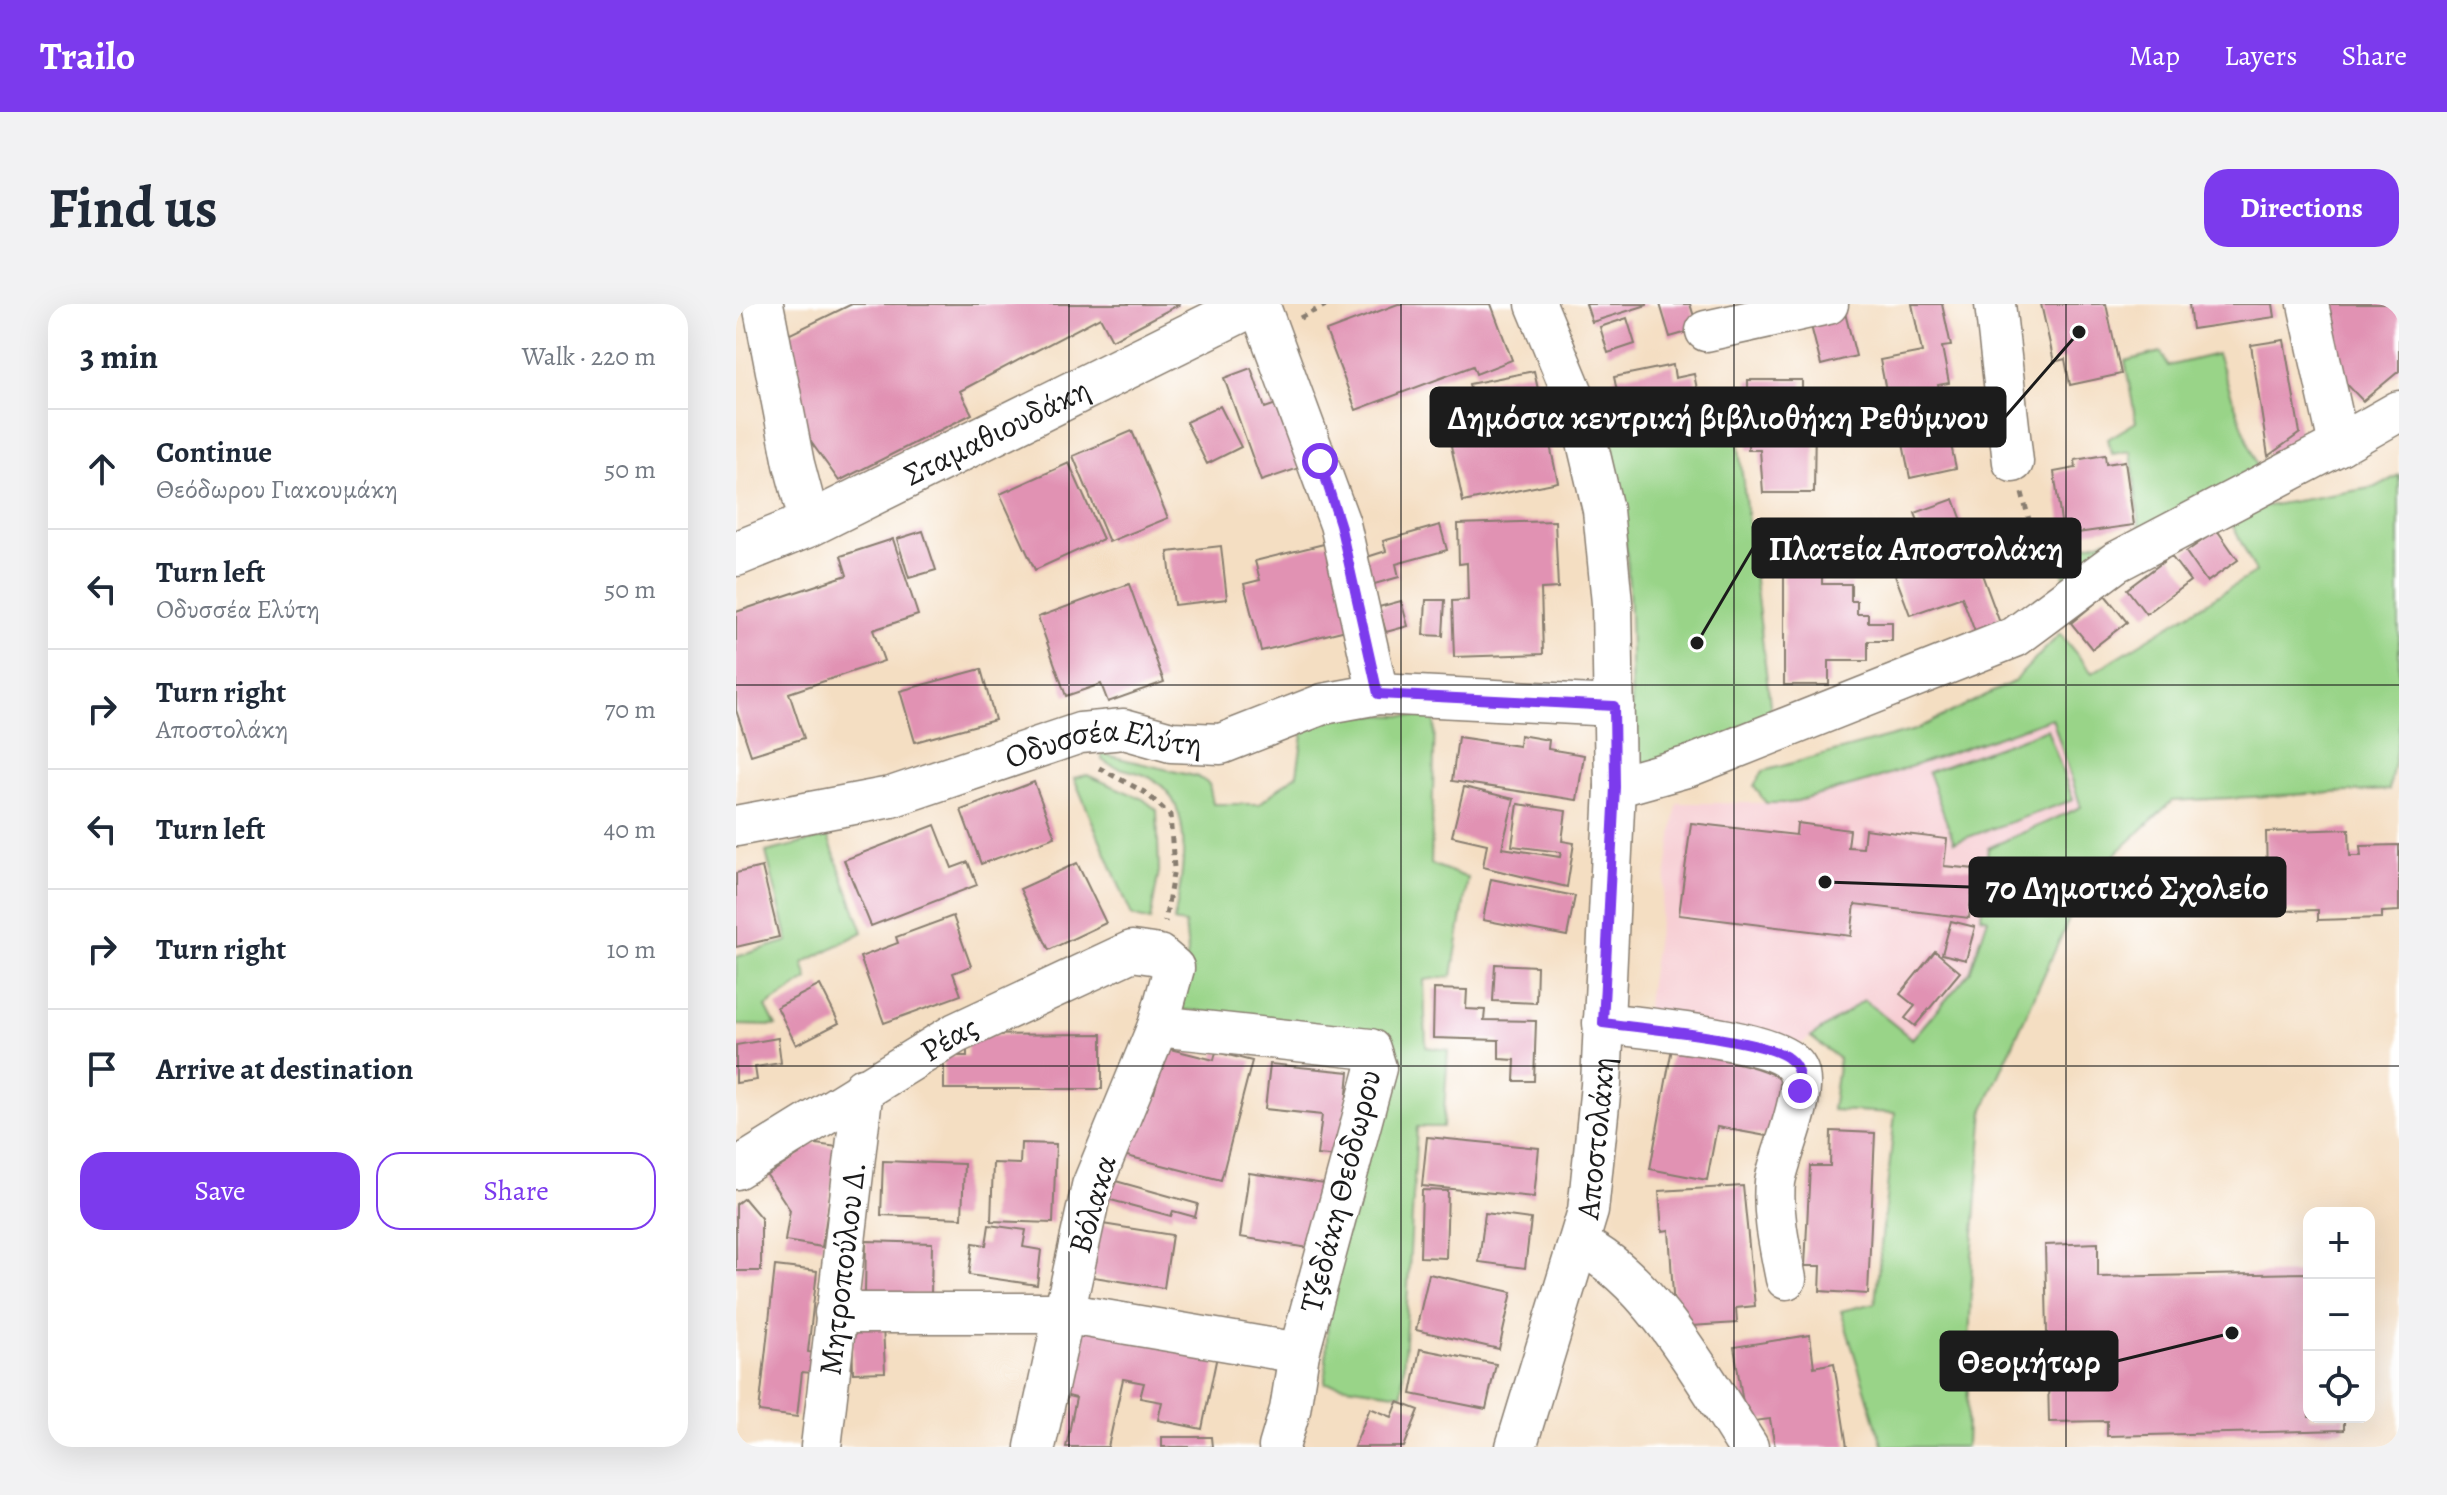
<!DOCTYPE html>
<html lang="en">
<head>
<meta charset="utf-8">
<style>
  :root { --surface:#fff; --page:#f2f2f3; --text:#1f2937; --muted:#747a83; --line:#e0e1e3; --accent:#7c3aed }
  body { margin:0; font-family:Alegreya,serif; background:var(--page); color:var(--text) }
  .controls { position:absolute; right:24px; bottom:24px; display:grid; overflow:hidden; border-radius:16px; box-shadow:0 8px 32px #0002 }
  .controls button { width:72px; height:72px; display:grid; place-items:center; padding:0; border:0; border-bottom:2px solid var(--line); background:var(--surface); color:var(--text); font:40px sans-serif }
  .stop { position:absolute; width:24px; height:24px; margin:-18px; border:6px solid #7c3aed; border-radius:50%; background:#fff }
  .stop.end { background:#7c3aed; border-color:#fff; box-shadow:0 2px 8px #0008 }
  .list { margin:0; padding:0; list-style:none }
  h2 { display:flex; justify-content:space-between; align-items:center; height:104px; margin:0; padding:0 32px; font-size:34px }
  h2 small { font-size:26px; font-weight:400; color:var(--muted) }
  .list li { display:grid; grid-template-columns:52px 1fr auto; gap:24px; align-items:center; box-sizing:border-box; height:120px; padding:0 32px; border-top:2px solid var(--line) }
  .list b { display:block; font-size:30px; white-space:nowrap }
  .list p { margin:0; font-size:26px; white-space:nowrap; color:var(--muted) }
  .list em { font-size:26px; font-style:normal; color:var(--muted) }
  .actions { display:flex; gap:16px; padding:24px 32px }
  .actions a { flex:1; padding:18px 0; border:2px solid var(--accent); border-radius:24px; text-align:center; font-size:28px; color:var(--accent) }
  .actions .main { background:var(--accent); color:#fff }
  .icon { flex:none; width:44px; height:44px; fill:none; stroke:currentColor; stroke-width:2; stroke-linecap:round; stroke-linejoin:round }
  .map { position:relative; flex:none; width:1663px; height:1143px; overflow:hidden; border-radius:24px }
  header { display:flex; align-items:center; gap:48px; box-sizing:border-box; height:112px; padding:0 40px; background:var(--accent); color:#fff }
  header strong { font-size:38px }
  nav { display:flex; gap:44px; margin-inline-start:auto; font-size:28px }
  .intro { display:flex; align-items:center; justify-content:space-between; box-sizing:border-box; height:192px; padding:0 48px }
  h1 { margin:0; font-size:56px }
  .button { padding:20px 36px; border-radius:24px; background:var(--accent); color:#fff; font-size:28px; font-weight:700 }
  main { display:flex; gap:48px; padding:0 48px }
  aside { flex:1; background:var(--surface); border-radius:24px; box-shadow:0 8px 32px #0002 }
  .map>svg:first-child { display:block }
  .built { fill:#f7cfd4 }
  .green { fill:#99d488; stroke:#5a7852; stroke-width:2 }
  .building { fill:#e192b3 }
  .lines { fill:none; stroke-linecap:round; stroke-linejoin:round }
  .minor-casing { stroke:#887d6f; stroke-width:43 }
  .major-casing { stroke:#887d6f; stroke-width:47 }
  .path { stroke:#887d6f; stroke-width:5; stroke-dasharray:6 6; stroke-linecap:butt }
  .minor { stroke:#fff; stroke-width:40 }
  .major { stroke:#fff; stroke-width:44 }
  .route { stroke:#7c3aed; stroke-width:10 }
  .grid { fill:none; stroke:#1c1c1c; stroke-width:2; stroke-opacity:0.55 }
  .labels { text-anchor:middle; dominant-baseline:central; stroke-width:8; stroke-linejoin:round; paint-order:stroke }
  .street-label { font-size:32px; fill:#1c1c1c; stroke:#fff }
  .leader { fill:none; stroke:#1c1c1c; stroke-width:3 }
  .callout-dot { fill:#1c1c1c; stroke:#fff; stroke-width:3 }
  .callout { fill:#1c1c1c; stroke:#1c1c1c; stroke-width:3 }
  .callout-label { font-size:34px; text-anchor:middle; font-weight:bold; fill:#fff }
</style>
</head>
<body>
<header>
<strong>Trailo</strong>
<nav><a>Map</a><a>Layers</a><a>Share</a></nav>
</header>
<div class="intro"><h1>Find us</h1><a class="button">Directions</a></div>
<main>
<aside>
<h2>3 min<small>Walk · 220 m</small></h2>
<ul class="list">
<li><svg class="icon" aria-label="ahead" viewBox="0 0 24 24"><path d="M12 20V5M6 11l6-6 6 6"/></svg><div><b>Continue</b><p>Θεόδωρου Γιακουμάκη</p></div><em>50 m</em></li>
<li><svg class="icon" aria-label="left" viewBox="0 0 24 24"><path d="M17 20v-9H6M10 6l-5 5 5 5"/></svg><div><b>Turn left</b><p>Οδυσσέα Ελύτη</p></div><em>50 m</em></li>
<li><svg class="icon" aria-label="right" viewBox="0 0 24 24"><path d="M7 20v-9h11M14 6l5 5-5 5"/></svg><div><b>Turn right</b><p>Αποστολάκη</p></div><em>70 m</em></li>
<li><svg class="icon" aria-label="left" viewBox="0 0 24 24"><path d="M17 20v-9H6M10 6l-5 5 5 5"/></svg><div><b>Turn left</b></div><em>40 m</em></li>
<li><svg class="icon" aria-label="right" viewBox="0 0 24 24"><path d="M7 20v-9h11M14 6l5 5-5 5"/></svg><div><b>Turn right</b></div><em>10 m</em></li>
<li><svg class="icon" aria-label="arrive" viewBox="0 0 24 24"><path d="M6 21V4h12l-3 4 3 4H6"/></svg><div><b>Arrive at destination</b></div></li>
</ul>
<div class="actions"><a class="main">Save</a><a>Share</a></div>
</aside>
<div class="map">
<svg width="1663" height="1143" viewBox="0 0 1663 1143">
  <rect width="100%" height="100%" fill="#fff"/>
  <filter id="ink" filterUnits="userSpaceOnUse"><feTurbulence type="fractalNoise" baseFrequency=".0125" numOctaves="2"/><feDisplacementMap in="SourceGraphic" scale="16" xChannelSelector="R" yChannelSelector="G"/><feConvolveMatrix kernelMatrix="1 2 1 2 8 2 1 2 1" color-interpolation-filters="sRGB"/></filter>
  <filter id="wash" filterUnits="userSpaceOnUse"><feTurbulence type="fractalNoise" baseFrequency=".006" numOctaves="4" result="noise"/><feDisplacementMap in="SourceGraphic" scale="32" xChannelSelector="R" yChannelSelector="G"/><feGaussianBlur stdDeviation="1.8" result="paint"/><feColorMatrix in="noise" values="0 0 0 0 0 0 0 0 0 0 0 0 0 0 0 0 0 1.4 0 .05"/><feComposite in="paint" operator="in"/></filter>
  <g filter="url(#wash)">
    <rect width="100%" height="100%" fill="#f4dec2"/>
    <path class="built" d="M1316,414L1345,503L1252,544L1245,612L1252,613L1234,668L1176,735L1128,697L1059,744L909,712L941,499H1054L1133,477Z"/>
    <path class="green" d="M1425,48L1432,62L1481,50L1525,174L1332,283L1320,249L1404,227L1395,147L1376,150L1372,135L1400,118L1389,57Z
      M998,103L1036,417L896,467C895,352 898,246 874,133Z
      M1663,171V431L1653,486L1436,497L1349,579L1248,805L1236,954L1230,1143H1147L1105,1007L1139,999L1159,809L1096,806L1103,755L1075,733L1128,696L1176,735L1234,668L1252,614L1245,612L1252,544L1345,503L1316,414L1133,477L1054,499H1030L1018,482L1027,467L1179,426L1277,378L1324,330L1356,369L1520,268L1496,220L1520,204L1640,183Z
      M610,410L699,413L695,560L732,574L716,672L688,676L690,743L712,746L707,823H681L666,1090L589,1079L593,988L650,784L652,728L441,705L452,648L449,620L438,617C446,572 463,499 413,473C398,465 379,466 366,456V450L462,473L473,480L477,500H523L561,470L569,418Z
      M1311,425L1337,496L1218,538L1192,468Z
      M351,471L407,495L421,506L423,567L414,617L396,612L338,474Z
      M92,533L127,628L67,659L72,675L30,703L40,722L0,721V653L52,637L30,548Z"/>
    <g id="blocks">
      <path class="building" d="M116,0H444L376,36L364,13L224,87L236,110L103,177L62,120L52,31Z
        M662,0H755L776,56L740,70L737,62L620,106L590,27Z
        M850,0H911V1L856,18Z
        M924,0H954L962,25L934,33Z
        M1176,0H1206L1215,42L1206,43L1213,79L1202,81L1220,164L1174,174L1157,91L1151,92L1144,56L1186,48Z
        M1305,0H1370L1385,70L1334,81L1329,55L1318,58Z
        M1453,0H1537L1539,13L1456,25Z
        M1591,0H1663V67L1627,97L1602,71Z
        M1108,5L1120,52L1085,61L1073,14Z
        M891,14L899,40L872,49L864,23Z
        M1548,36L1564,129L1532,152L1515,41Z
        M937,61L939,74L958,70L965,105L888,120L878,73Z
        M515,64L529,104L543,99L566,163L525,177L488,74Z
        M798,67L822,178L727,198L714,137L743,130L733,80Z
        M1012,76H1066V116H1079L1078,189H1027L1024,146H1012Z
        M484,102L505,143L471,160L450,118Z
        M396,127L432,214L373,238L337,152Z
        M1369,151L1370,160L1389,157L1398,221L1327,231L1318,168L1340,164L1339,156Z
        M333,159L367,235L299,266L264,190Z
        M1218,195L1264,319L1239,328L1226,293L1174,311L1158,268L1196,254L1179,209Z
        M819,217L822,284L805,285L807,350L718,353L716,297L732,296L731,259L723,260L722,220Z
        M704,221L711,246L660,260L663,273L635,281L628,254L650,247L647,237Z
        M1048,226H1086V280H1115V297H1121V310H1132V318H1156V337H1132V357H1093V381H1048Z
        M1481,226L1502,256L1471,278L1450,248Z
        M187,227L200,266L173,274L161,235Z
        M157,235L182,311L137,326L148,357L53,389L68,434L15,451L0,406V308L111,271L105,252Z
        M600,237L622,323L525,347L508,280L524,276L519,257Z
        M485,242L491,295L438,301L432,248Z
        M1435,252L1454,277L1410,310L1391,285Z
        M393,280L428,378L372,398L365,380L330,392L302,313Z
        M1369,291L1391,318L1356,345L1335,319Z
        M690,296H709L707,332L688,331Z
        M665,297L672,322L650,328L643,303Z
        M245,365L259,416L179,438L164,387Z
        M784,431L813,436L812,445L848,451L841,496L716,477L722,433L783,442Z
        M298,478L319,533L245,560L225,506Z
        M728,483L778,495L766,544L824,553L825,548L776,542L782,500L830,507L826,537L838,539L831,583L747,563L751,540L716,532Z
        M955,519L1060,531L1061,519L1114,526L1112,543L1127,544L1129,525L1211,535L1208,562L1239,565L1233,614L1119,600L1115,632L943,611Z
        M199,521L216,564L232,558L241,581L135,622L108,556Z
        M1613,525L1614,552H1625L1624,542L1663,541V607L1646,608V614L1582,616V606L1547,607L1546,571H1531L1530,528Z
        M341,559L370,619L313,646L284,585Z
        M26,563L43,633L0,643V569Z
        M755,575L839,592L831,632L747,616Z
        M217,612L235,662L217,669L225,691L148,719L124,653L162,639L160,633Z
        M1215,617L1239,623L1230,656L1206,650Z
        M1199,647L1224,668L1179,722L1169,714L1179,702L1164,690Z
        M759,660L801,662L800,699L757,697Z
        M84,681L103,719L60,741L41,703Z
        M698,685L731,686L730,705L749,706L748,716L800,717L798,777H778L779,756L763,755V736L697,734Z
        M366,730V785H208V752H231V731Z
        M42,734L45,759L19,763L21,776L0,779V741Z
        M430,744L478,756L480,748L516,757L485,876L383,850L400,785L418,789Z
        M936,744L1048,765L1036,833L981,823L971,876L914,865Z
        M534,760L613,768L605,853L581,851L586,811L529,805Z
        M1095,827L1139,829L1132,990L1084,987L1085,962H1069L1074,862H1094Z
        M691,833L803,844L798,893L686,882Z
        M65,838L102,843L86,943L49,937L54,906L31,871L63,851Z
        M285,839L320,840L317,919L255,917L257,859L284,860Z
        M147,857L228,860L226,914L145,911Z
        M513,869L589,880L579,945L504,933Z
        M376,876L462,900L459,913L437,907L435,912L371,895Z
        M1007,882L1019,1002L1000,1004L1001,1019L939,1023L933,926L926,927L923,887Z
        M686,886L712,887L710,954L684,953Z
        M8,894L25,914V967H0V900Z
        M749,909L795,915L789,964L743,958Z
        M354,918L436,931L428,984L345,971Z
        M253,921L290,926L287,943L305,946L301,981L233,971L237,939L250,941Z
        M130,937L196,939L195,991L129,989Z
        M1362,939V973L1573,969V1113H1608V1126L1371,1132V1117L1313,1118L1309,941Z
        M39,962L81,967L72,1048L78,1049L76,1069L66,1068L61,1113L23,1108Z
        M693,970L776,988L763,1045L680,1026Z
        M347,1018L482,1047L466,1125L422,1116L426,1098L404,1094L408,1079L387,1075L372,1143H330L340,1094L324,1090L337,1032L344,1033Z
        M147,1020L149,1068L117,1069L116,1021Z
        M1074,1031L1078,1063L1098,1059L1111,1143H1039L1034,1115L1010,1118L998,1043Z
        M684,1045L760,1060L750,1105L675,1090Z
        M662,1098L683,1106L668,1143H618L634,1104L656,1113Z
        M426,1133H475L476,1143H426Z"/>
    </g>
  </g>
  <g filter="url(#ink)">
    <use href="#blocks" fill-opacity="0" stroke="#887d6f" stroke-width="2"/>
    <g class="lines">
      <defs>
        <g id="minor">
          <path d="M27,0L58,160L74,220"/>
          <path d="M523,0L604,220L642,390"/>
          <path d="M1259,0L1277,158"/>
          <path d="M1572,0L1603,141L1663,107"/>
          <path d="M970,27L1092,0"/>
          <path d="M879,483L954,462L1279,333L1380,258L1603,141"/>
          <path id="s1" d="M0,522L155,493L344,429L388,425L435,438L485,440L587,400L642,390L878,402"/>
          <path d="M867,719C904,724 1044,734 1061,765C1074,788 1043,851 1039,878C1036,910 1044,944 1050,975"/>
          <path d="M422,722L634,745L640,764L563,1049L554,1106L543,1143"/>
          <path id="s2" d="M0,865L220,729L396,647L423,651L438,664L422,722L356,882L299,1143"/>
          <path d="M844,941C914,974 970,1078 1012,1143"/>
          <path d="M99,1009H327L563,1049"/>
          <path id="s3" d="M85,1143L127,784"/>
          <path id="s4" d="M780,1143L852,907L865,781L879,483L876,299L867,206L843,104L800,0"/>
        </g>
        <g id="major">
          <path id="s5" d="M0,250L74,220L517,0"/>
        </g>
      </defs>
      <use href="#minor" class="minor-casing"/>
      <use href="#major" class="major-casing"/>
      <path class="path" d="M564,14L592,0
        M1286,189L1307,269
        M363,464L410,489L434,511L438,564L429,618"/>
      <use href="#minor" class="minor"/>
      <use href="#major" class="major"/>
    </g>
  </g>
  <g class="lines" filter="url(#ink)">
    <path class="route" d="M584,157L604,220L642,390L878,402L879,483L867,719C903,724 1029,735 1052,754C1064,763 1063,773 1064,787"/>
  </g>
  <path class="grid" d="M333,0V1143M665,0V1143M998,0V1143M1330,0V1143M0,381H1663M0,762H1663"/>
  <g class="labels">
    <g class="street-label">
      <text stroke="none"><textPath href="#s5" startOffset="288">Σταμαθιουδάκη</textPath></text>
      <text stroke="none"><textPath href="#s1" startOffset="380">Οδυσσέα Ελύτη</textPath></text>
      <text stroke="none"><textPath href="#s2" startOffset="250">Ρέας</textPath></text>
      <text stroke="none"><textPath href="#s4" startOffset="320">Αποστολάκη</textPath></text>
      <text transform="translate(604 887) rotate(-76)">Τζεδάκη Θεόδωρου</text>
      <text transform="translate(356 900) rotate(-74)">Βόλακα</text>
      <text stroke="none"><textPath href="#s3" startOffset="180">Μητροπούλου Δ.</textPath></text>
    </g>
  </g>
  <path class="leader" d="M1343 28L1269 113M961 339L1017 244M1089 578L1234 583M1496 1029L1381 1057"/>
  <g class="callout-dot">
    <circle cx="1343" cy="28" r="8"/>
    <circle cx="961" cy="339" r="8"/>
    <circle cx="1089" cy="578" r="8"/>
    <circle cx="1496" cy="1029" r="8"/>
  </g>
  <g class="callout">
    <rect x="695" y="84" width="574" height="58" rx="8"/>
    <rect x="1017" y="215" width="327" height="58" rx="8"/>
    <rect x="1234" y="554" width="315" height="58" rx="8"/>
    <rect x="1205" y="1028" width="176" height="58" rx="8"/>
  </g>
  <g class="callout-label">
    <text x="982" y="125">Δημόσια κεντρική βιβλιοθήκη Ρεθύμνου</text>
    <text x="1180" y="256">Πλατεία Αποστολάκη</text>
    <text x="1391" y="595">7ο Δημοτικό Σχολείο</text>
    <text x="1293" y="1069">Θεομήτωρ</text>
  </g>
</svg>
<div class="controls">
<button>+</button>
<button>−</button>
<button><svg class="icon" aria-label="locate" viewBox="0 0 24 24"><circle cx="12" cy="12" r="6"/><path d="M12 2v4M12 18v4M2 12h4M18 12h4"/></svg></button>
</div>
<div class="stop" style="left:584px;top:157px"></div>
<div class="stop end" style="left:1064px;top:787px"></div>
</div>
</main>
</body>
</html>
